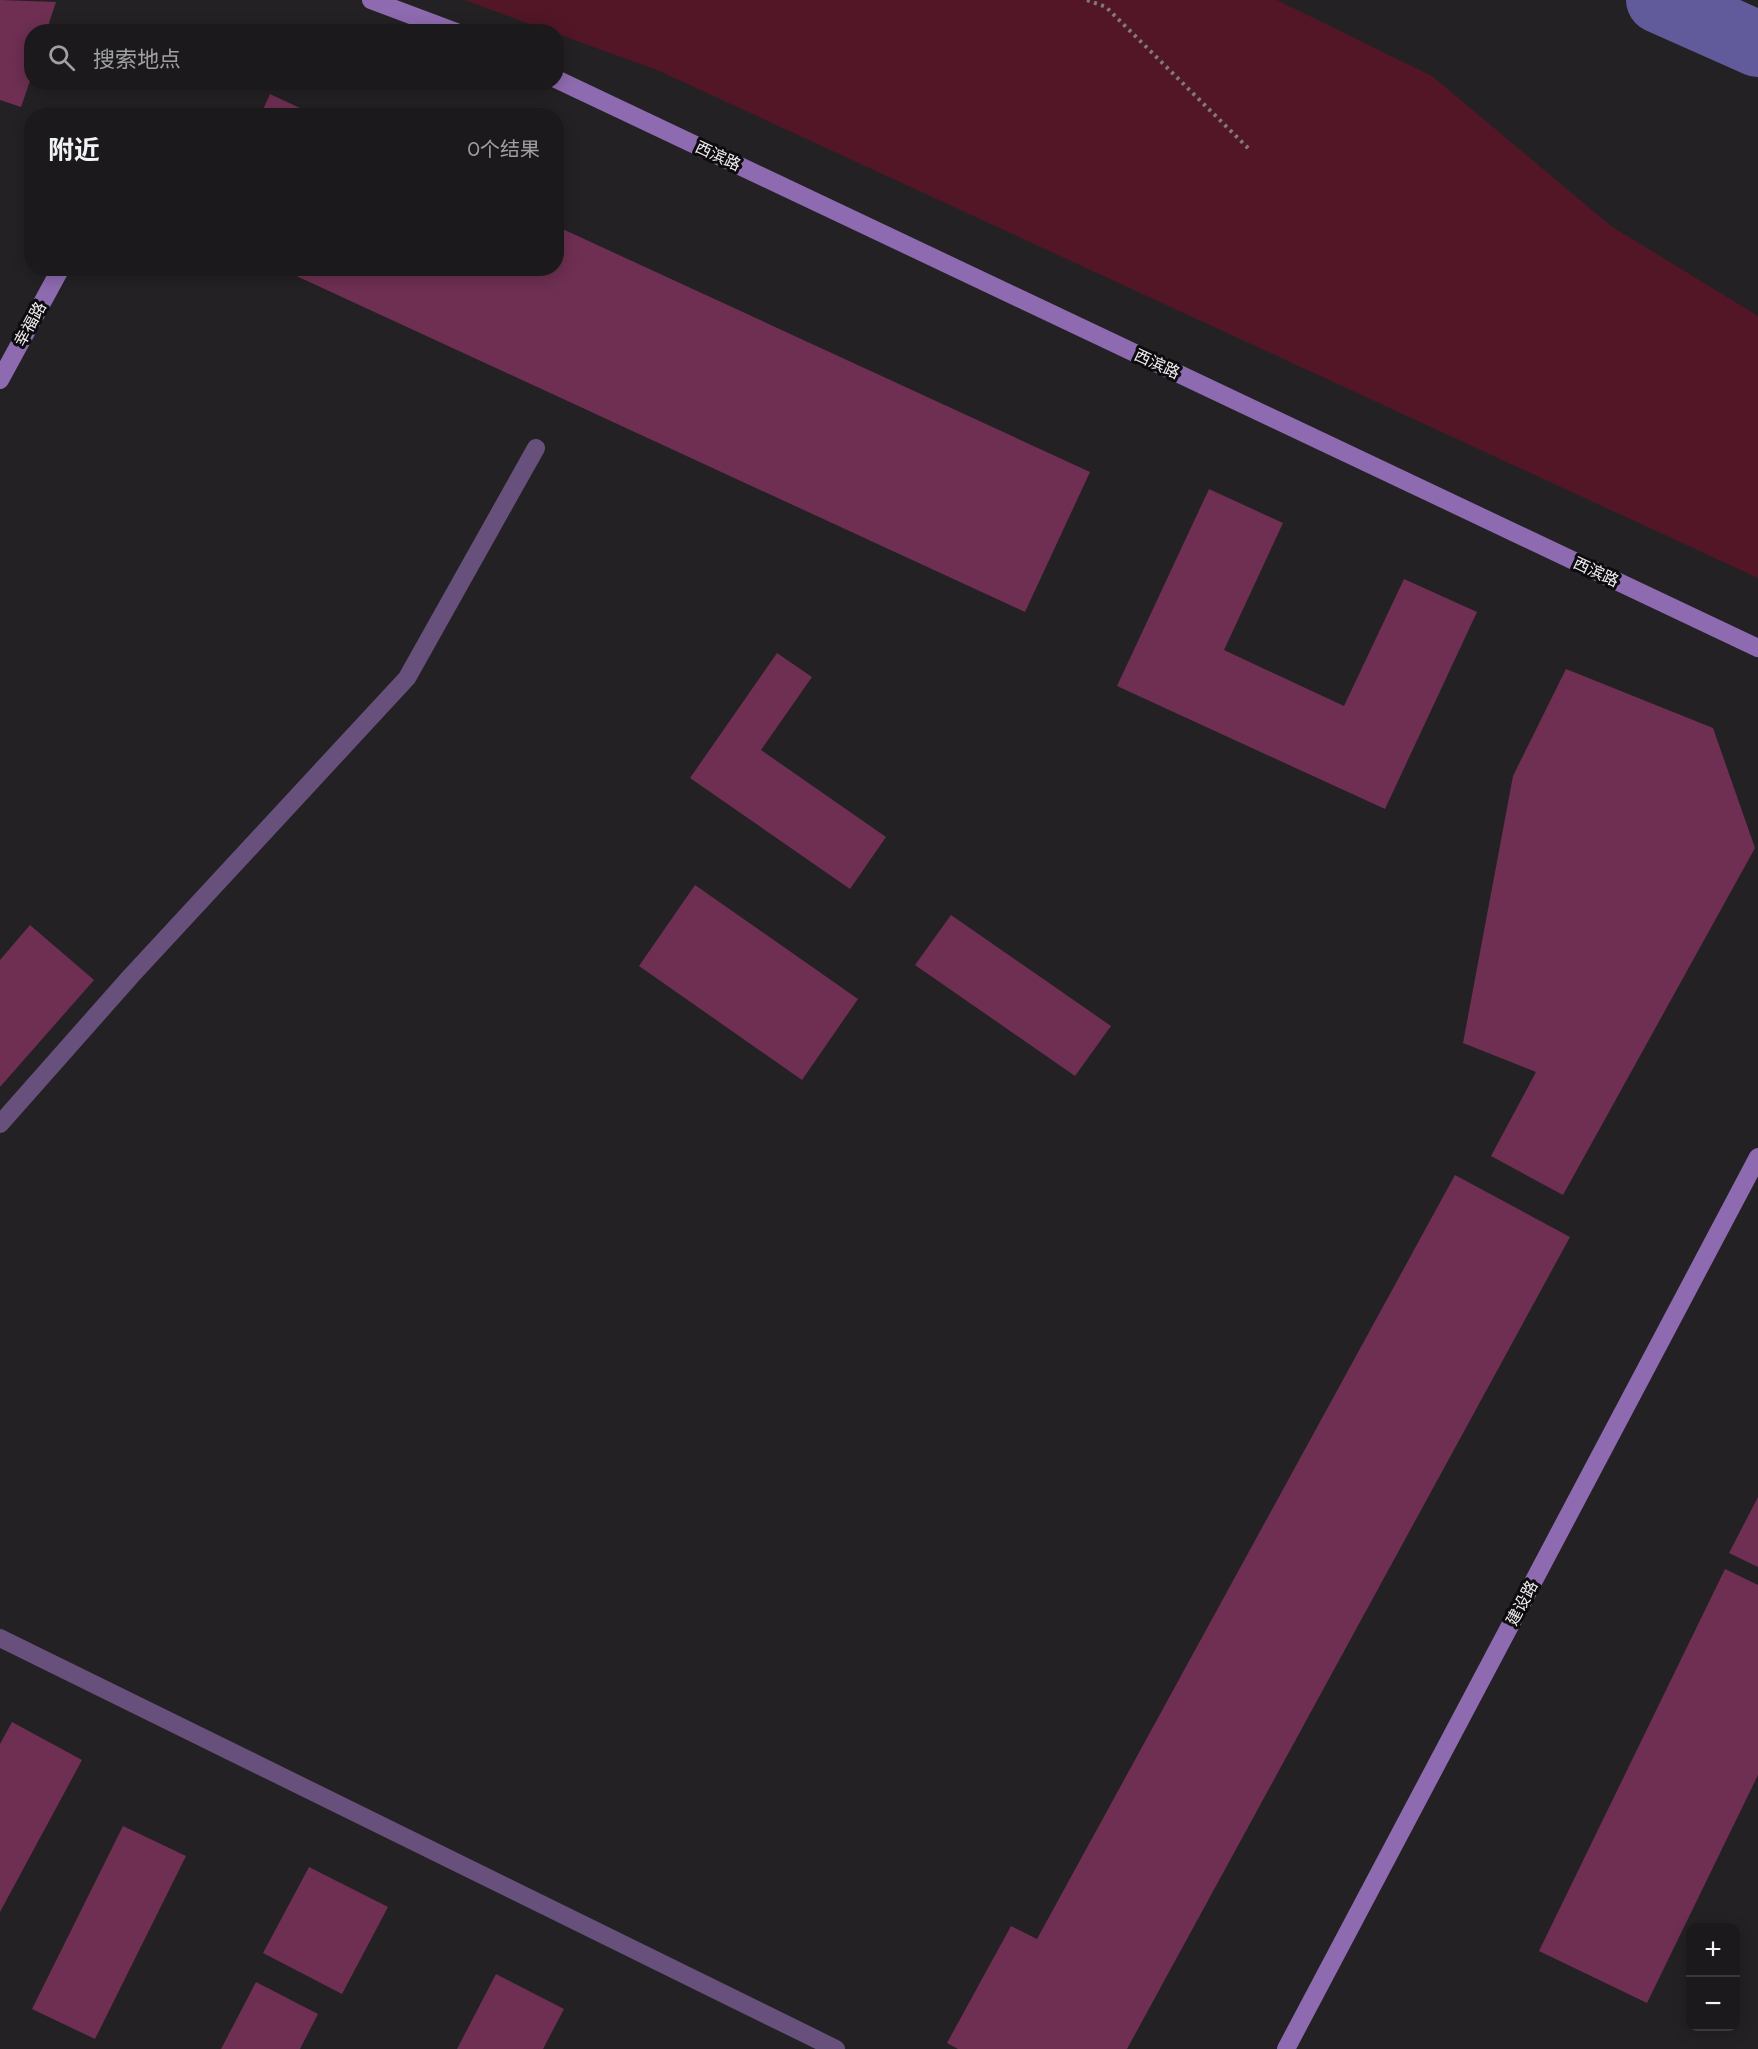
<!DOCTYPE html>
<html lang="zh">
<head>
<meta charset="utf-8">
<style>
  :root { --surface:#1b191b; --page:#242224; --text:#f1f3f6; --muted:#a0a0a3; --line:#39383a }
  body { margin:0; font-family:Figtree,"Noto Sans SC",sans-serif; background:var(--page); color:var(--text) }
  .controls { position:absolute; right:18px; bottom:18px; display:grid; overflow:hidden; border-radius:12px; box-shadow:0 3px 15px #0003 }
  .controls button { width:54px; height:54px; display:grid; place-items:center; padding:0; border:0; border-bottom:2px solid var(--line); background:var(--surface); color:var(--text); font:30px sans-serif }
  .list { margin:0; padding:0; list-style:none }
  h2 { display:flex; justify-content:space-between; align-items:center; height:78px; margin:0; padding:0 24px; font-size:26px }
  h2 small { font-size:20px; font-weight:400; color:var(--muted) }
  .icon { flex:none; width:33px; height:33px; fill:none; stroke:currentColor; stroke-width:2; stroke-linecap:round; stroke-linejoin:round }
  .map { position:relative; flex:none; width:1758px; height:2049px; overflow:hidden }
  .search { position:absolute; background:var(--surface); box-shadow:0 3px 15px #0003; left:24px; top:24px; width:540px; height:66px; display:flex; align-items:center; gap:15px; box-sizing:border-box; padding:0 21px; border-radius:24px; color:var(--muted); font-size:22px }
  .panel { position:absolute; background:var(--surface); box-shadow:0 3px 15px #0003; left:24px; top:108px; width:540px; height:168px; border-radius:24px }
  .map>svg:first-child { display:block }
  .green { fill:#521626 }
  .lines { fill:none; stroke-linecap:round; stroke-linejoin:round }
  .river { stroke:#615b9c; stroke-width:66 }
  .building { fill:#6e2f52 }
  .path { stroke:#7d7b7d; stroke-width:4; stroke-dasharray:3 4.5; stroke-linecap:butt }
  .street { stroke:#67517c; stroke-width:18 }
  .secondary { stroke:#8e6bb0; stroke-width:18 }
  .labels { text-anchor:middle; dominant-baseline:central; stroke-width:6; stroke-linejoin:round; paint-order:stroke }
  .street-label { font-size:16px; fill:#f1eff1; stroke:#0d0b0d }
</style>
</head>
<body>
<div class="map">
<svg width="1758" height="2049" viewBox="0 0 1758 2049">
  <rect width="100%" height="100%" fill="#242124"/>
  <path class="green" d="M464,0H1277L1432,76L1611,226L1758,316V578L657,70Z"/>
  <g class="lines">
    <path class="river" d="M1659,0L1758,44"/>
  </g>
  <path class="building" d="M0,0L56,2L46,32H32V75L21,107L0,100Z
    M270,94L317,116H260Z
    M556,226L1090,472L1025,612L279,268H556Z
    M1209,489L1283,523L1224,650L1344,706L1404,579L1477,612L1385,809L1117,686Z
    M777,653L812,677L761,750L886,837L850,889L690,778Z
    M1566,669L1713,728L1755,848L1563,1195L1491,1156L1536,1072L1463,1043L1513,776Z
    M695,885L858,999L802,1080L639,966Z
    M951,915L1111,1026L1075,1076L915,965Z
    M30,925L94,980L0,1087V960Z
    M1455,1175L1570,1237L1127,2049H958L947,2043L1011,1926L1037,1939Z
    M1758,1497V1567L1729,1553Z
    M1725,1569L1758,1585V1775L1647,2003L1539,1951Z
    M12,1722L82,1760L0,1912V1744Z
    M123,1826L186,1856L95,2039L32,2009Z
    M309,1867L388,1907L342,1994L263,1953Z
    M496,1974L564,2009L543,2049H457Z
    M256,1982L318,2014L300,2049H221Z"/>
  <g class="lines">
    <path class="path" d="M1087,0L1106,7L1249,149"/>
    <path class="street" d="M0,1124L131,976L407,678L536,448
      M0,1638L836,2049"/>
    <path class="secondary" d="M371,0L456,32
      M556,79L1758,648
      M0,380L61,268
      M1286,2049L1758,1157"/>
  </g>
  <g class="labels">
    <g class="street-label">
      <text transform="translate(718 156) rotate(25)">西滨路</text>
      <text transform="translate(30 324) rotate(-61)">幸福路</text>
      <text transform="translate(1157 364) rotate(25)">西滨路</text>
      <text transform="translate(1596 572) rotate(25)">西滨路</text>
      <text transform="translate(1522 1603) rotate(-62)">建设路</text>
    </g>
  </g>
</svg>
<div class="controls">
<button>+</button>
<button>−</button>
</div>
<div class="search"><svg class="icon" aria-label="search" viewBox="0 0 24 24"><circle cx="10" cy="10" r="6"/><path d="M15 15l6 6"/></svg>搜索地点</div>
<section class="panel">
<h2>附近<small>0个结果</small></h2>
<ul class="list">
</ul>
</section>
</div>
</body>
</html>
